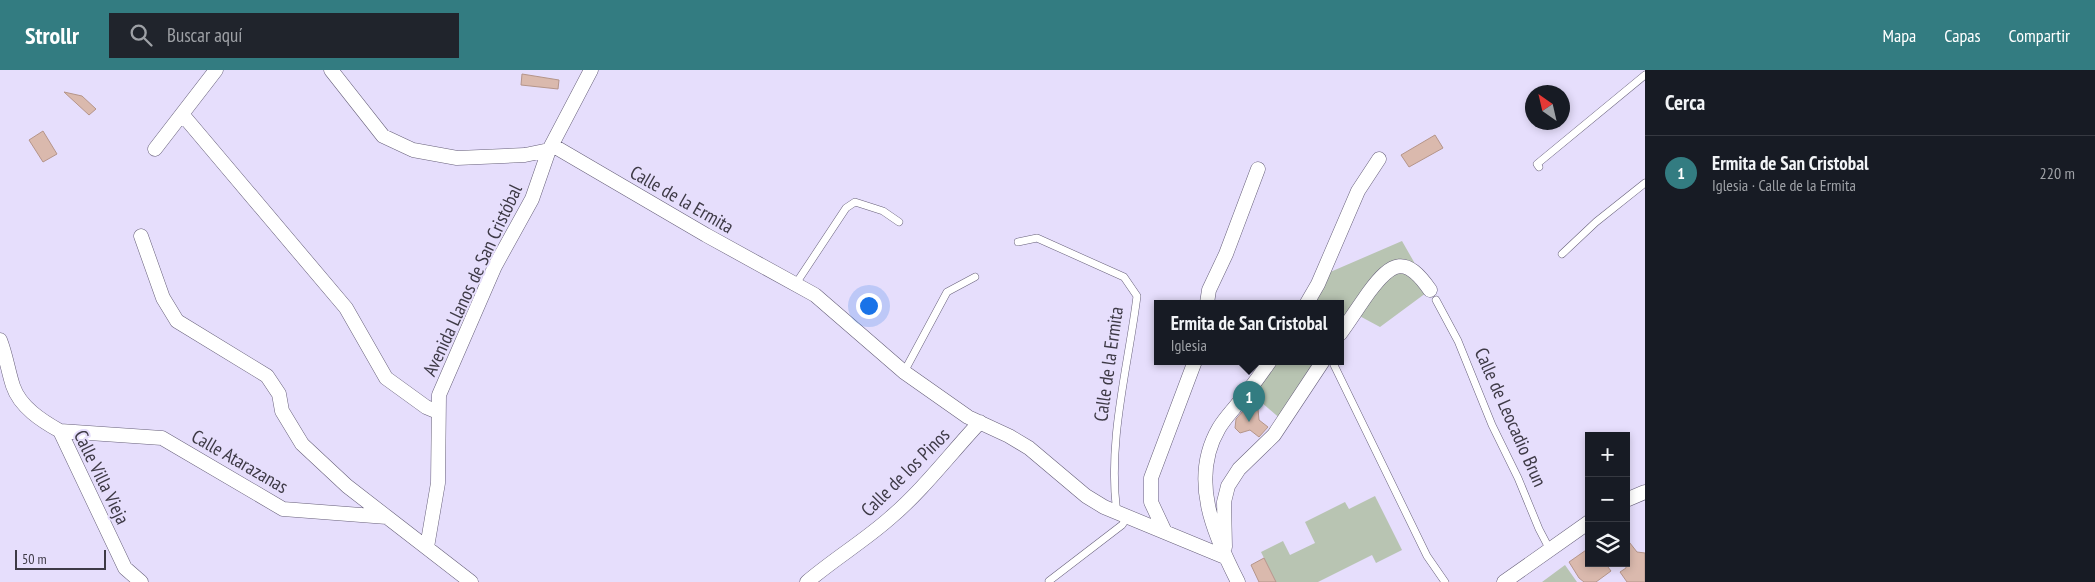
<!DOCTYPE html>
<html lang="es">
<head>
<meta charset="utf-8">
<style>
  :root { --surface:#171b24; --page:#20242c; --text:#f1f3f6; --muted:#9ea1a6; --line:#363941; --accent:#337c81 }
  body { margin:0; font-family:"PT Sans Narrow",sans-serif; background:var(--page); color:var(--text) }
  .controls { position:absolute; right:15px; bottom:15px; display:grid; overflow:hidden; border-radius:0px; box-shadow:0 2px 8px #0003 }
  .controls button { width:45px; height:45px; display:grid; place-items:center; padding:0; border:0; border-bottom:1px solid var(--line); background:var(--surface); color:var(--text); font:25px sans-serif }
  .compass { position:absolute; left:1525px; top:15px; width:45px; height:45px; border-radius:50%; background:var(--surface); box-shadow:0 2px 8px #0003; rotate:326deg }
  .scale { position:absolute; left:15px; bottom:12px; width:91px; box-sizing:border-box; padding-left:5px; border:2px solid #3e3a46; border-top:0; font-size:14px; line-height:18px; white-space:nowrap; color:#3e3a46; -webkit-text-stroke:4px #e6defc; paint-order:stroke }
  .you { position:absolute; left:868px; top:235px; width:18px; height:18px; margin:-12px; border:4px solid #fff; border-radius:50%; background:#1a73e8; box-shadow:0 0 0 8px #1a73e833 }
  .badge { display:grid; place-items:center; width:32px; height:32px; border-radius:50%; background:var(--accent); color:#fff; font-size:16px; font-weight:700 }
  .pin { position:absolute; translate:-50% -41px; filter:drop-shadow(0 1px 2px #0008) }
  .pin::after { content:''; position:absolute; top:26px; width:18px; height:15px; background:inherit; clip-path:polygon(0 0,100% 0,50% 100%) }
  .popup { position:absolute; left:1154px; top:230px; width:190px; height:65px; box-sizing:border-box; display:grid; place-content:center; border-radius:0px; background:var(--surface); filter:drop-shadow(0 1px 4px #0005); font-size:16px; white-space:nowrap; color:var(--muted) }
  .popup b { font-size:19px; color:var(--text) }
  .popup::after { content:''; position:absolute; left:50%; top:100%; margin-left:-10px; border:10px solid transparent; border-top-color:var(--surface) }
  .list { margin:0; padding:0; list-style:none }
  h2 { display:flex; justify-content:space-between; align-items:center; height:65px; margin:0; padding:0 20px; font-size:21px }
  h2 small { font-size:16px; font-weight:400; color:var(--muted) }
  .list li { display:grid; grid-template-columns:32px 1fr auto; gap:15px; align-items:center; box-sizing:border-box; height:75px; padding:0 20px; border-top:1px solid var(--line) }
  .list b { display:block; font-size:19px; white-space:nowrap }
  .list p { margin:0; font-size:16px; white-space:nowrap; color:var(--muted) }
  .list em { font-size:16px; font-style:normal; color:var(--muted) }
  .icon { flex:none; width:28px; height:28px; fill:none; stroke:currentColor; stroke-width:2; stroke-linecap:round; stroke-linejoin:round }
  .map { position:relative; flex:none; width:1645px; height:512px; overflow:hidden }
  header { display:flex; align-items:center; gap:30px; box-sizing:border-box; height:70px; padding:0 25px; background:var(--accent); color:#fff }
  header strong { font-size:24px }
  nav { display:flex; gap:28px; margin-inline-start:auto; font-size:18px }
  .search { width:350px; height:45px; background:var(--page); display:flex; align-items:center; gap:12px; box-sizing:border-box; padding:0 18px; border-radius:0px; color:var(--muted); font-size:19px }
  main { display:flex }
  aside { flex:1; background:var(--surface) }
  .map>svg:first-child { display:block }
  .green { fill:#b8c4b2 }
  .building { fill:#dab9ad; stroke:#b5958a }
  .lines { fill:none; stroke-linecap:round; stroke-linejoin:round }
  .lane-casing { stroke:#67607a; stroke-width:8 }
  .street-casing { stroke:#67607a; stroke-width:15 }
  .lane { stroke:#fff; stroke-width:7 }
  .street { stroke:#fff; stroke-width:14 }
  .labels { text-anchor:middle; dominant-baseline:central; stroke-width:4; stroke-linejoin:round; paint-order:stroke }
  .street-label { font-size:19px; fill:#3e3a46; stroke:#e6defc }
</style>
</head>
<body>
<header>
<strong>Strollr</strong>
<div class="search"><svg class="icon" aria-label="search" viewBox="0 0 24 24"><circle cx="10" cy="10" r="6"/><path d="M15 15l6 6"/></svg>Buscar aquí</div>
<nav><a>Mapa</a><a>Capas</a><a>Compartir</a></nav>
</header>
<main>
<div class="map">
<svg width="1645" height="512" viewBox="0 0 1645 512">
  <rect width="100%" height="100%" fill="#e6defc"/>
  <path class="green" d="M1402,171L1430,220L1380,257L1354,243L1340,264V233H1307L1321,206Z
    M1270,291H1323L1283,351L1248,321Z
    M1375,426L1402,480L1376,493L1372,485L1318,512H1276L1261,482L1283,471L1290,485L1315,473L1305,452L1345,432L1349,439Z
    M1565,495L1577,512H1542Z"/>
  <path class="building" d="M522,4L559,10L558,19L521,15Z
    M64,22L82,26L96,39L89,45Z
    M43,61L57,84L43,92L29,70Z
    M1435,65L1443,78L1409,97L1401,85Z
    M1251,336L1258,339L1259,350L1268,357L1259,367L1250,360L1240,363L1235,358L1236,349L1244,340Z
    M1626,468L1637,482L1645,483V512H1627L1620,502L1626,498Z
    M1589,478V493H1605L1611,501L1596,512H1584L1579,508L1569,492Z
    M1264,488L1276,512H1259L1251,495Z"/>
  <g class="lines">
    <defs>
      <path id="lane" d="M1539,97L1537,94L1645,5
        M1018,172L1037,168L1124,207L1137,226C1128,298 1107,371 1117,444
        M1562,184L1596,152L1645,113
        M795,215L846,138L855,132L883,141L899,152
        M1436,230L1458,271L1492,355L1518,408L1539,459L1550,480
        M1334,295L1427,486L1445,512
        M904,302L947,222L975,207
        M1049,511L1122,455L1127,448"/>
      <path id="street" d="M331,0L383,66L413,80L457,88L525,85L549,80
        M182,44L346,238L386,308L426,337L438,342
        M552,75L706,165L815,225L904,302L968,347L1009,366L1029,378L1086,426L1104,437L1225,487
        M155,79L216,0
        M141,166L163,228L177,251L267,306L279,324L282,341L302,374L347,416L387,447
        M1207,233L1209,220L1226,184L1258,99
        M1307,233L1318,214L1358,121L1379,89
        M1340,264C1350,250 1359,236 1369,222C1392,191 1406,185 1430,220
        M0,270C6,285 8,301 13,316C20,337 42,351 60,361L125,498L141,512
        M60,361L162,368L283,439L387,447L471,512
        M1626,430L1645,422
        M1165,462L1151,432V408L1195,291
        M427,477L438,413L439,325L495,196L532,129L549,80L591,0
        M1225,477L1224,432L1228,416L1239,399L1274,365L1323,291
        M807,512C834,489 864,471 890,448C923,420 950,384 980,352
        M1238,512C1214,465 1189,409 1219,358C1225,348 1233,340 1240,331C1251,318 1261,304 1270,291
        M1504,512L1589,452"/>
    </defs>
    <use href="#lane" class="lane-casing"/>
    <use href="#street" class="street-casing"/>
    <use href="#lane" class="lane"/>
    <use href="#street" class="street"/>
  </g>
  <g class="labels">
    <g class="street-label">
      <text transform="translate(682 129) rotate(30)">Calle de la Ermita</text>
      <text transform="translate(472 210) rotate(-65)">Avenida Llanos de San Cristóbal</text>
      <text transform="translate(1108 294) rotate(-82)">Calle de la Ermita</text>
      <text transform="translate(1511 347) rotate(66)">Calle de Leocadio Brun</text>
      <text transform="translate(240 391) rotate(30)">Calle Atarazanas</text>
      <text transform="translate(905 402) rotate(-45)">Calle de los Pinos</text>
      <text transform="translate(102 407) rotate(64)">Calle Villa Vieja</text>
    </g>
  </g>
</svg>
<div class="controls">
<button>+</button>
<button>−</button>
<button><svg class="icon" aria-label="layers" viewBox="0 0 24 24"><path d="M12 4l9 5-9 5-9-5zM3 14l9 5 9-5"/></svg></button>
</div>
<svg class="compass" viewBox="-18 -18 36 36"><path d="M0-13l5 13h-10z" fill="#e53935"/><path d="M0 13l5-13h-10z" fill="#9ea1a6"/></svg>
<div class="scale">50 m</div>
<div class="you"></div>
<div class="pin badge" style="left:1249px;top:352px">1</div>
<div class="popup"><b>Ermita de San Cristobal</b>Iglesia</div>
</div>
<aside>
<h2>Cerca<small></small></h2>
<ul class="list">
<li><span class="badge">1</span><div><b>Ermita de San Cristobal</b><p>Iglesia · Calle de la Ermita</p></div><em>220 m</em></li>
</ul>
</aside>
</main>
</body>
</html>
